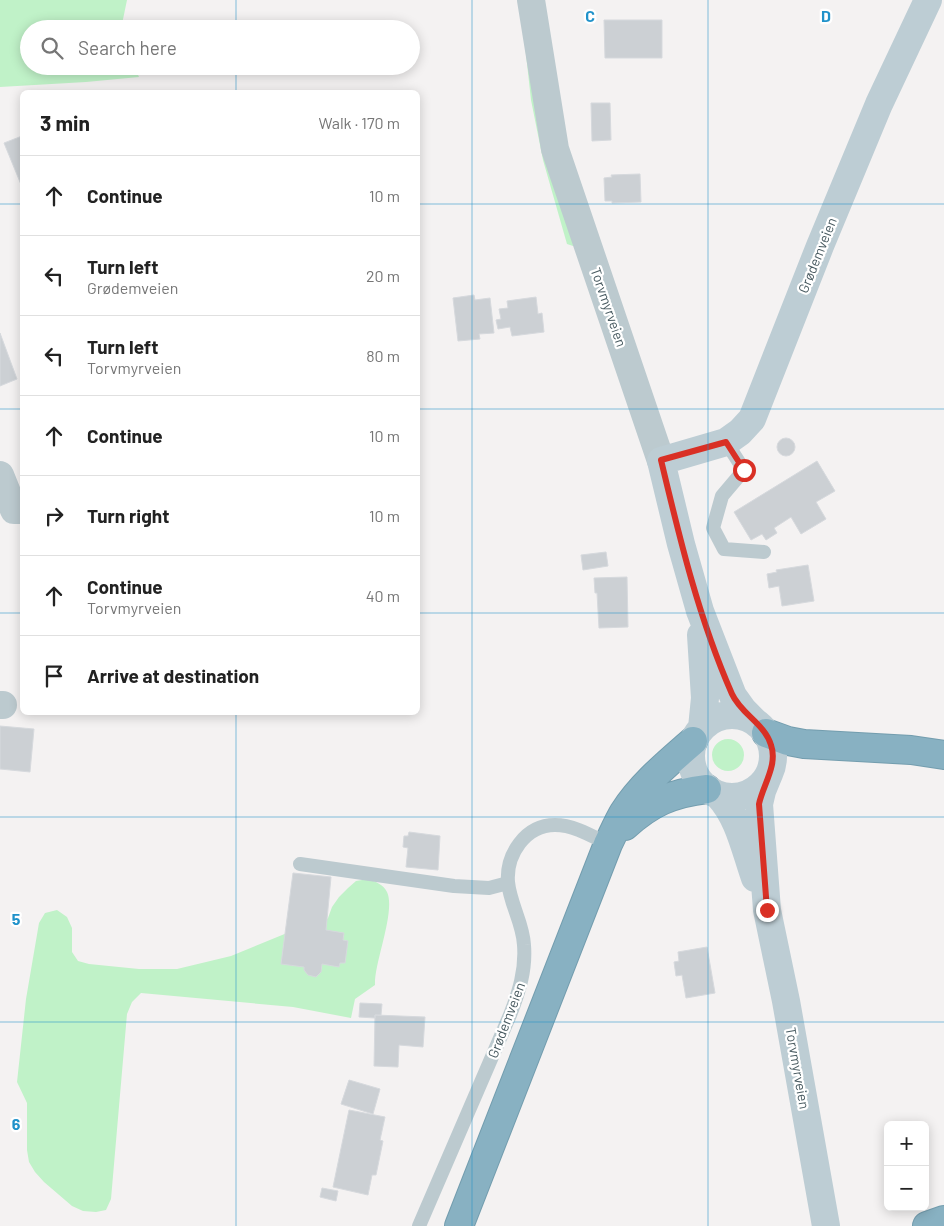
<!DOCTYPE html>
<html lang="en">
<head>
<meta charset="utf-8">
<style>
  :root { --surface:#fff; --page:#f6f6f6; --text:#222; --muted:#767676; --line:#e0e0e0 }
  body { margin:0; font-family:Barlow,sans-serif; background:var(--page); color:var(--text) }
  .controls { position:absolute; right:15px; bottom:15px; display:grid; overflow:hidden; border-radius:8px; box-shadow:0 2px 12px #0003 }
  .controls button { width:45px; height:45px; display:grid; place-items:center; padding:0; border:0; border-bottom:1px solid var(--line); background:var(--surface); color:var(--text); font:25px sans-serif }
  .stop { position:absolute; width:15px; height:15px; margin:-11px; border:4px solid #d93025; border-radius:50%; background:#fff }
  .stop.end { background:#d93025; border-color:#fff; box-shadow:0 1px 5px #0008 }
  .list { margin:0; padding:0; list-style:none }
  h2 { display:flex; justify-content:space-between; align-items:center; height:65px; margin:0; padding:0 20px; font-size:21px }
  h2 small { font-size:16px; font-weight:400; color:var(--muted) }
  .list li { display:grid; grid-template-columns:32px 1fr auto; gap:15px; align-items:center; box-sizing:border-box; height:80px; padding:0 20px; border-top:1px solid var(--line) }
  .list b { display:block; font-size:19px; white-space:nowrap }
  .list p { margin:0; font-size:16px; white-space:nowrap; color:var(--muted) }
  .list em { font-size:16px; font-style:normal; color:var(--muted) }
  .icon { flex:none; width:28px; height:28px; fill:none; stroke:currentColor; stroke-width:2; stroke-linecap:round; stroke-linejoin:round }
  .map { position:relative; flex:none; width:944px; height:1226px; overflow:hidden }
  .search { position:absolute; background:var(--surface); box-shadow:0 2px 12px #0003; left:20px; top:20px; width:400px; height:55px; display:flex; align-items:center; gap:12px; box-sizing:border-box; padding:0 18px; border-radius:28px; color:var(--muted); font-size:19px }
  .panel { position:absolute; background:var(--surface); box-shadow:0 2px 12px #0003; left:20px; top:90px; width:400px; height:625px; border-radius:8px }
  .map>svg:first-child { display:block }
  .green { fill:#c0f2c8 }
  .building { fill:#ccd0d4; stroke:#d6d9dd }
  .lines { fill:none; stroke-linecap:round; stroke-linejoin:round }
  .highway-casing { stroke:#739dae; stroke-width:30 }
  .lane { stroke:#bccacf; stroke-width:14 }
  .street { stroke:#bccacf; stroke-width:28 }
  .secondary { stroke:#bdcdd4; stroke-width:28 }
  .highway { stroke:#88b1c2; stroke-width:28 }
  .route { stroke:#d93025; stroke-width:6 }
  .grid { fill:none; stroke:#2092ca; stroke-width:1; stroke-opacity:0.55 }
  .labels { text-anchor:middle; dominant-baseline:central; stroke-width:4.5; stroke-linejoin:round; paint-order:stroke }
  .street-label { font-size:14px; fill:#485a60; stroke:#fff }
  .grid-label { font-size:16px; text-anchor:middle; font-weight:bold; fill:#2092ca; stroke:#fff; stroke-width:4.5; stroke-linejoin:round; paint-order:stroke }
</style>
</head>
<body>
<div class="map">
<svg width="944" height="1226" viewBox="0 0 944 1226">
  <rect width="100%" height="100%" fill="#f4f2f2"/>
  <path class="green" d="M0,0H127L121,29H29V66H134L139,77L86,82L0,87Z
    M520,0L575,245L573,246L567,244L543,160L531,100Z
    M712 755a16 16 0 1 1 32 0a16 16 0 1 1-32 0Z
    M368,879C376,882 383,884 387,892C396,911 374,963 375,985L355,999L351,1018L293,1007L141,993L132,1002L127,1014L111,1199L106,1210L96,1212L83,1211L72,1206L44,1182L35,1172L29,1162L27,1150V1103L17,1082L26,999L39,923L45,913L57,910L67,917L72,928V952L78,961L89,964L139,969H177L231,956L287,933L320,926L328,918L332,907L339,897L348,888L356,881Z"/>
  <path class="building" d="M604,20H662V58H605Z
    M591,103H610L611,140L592,141Z
    M22,136V187L4,143Z
    M640,174L641,202L612,203V201H605L604,178L612,177L611,175Z
    M474,295L475,300L490,298L494,333L479,334L480,339L458,341L453,298Z
    M536,297L538,314L542,313L544,332L512,336L510,327L498,329L496,320L501,319L499,309L508,308L507,301Z
    M0,333L17,379L0,386Z
    M777 447a9 9 0 1 1 18 0a9 9 0 1 1-18 0Z
    M817,461L835,491L816,502L826,519L801,534L791,517L774,528L777,533L766,540L762,534L751,540L734,512Z
    M606,552L608,566L583,570L581,555Z
    M808,565L814,601L782,606L779,586L769,588L767,574L777,572L776,570Z
    M627,577L628,627L599,628L597,593H595L594,578Z
    M0,726L34,729L30,772L0,769Z
    M409,832L440,836L438,870L406,867L408,848L403,847L404,836H408Z
    M293,873L331,877L326,930L344,933L343,940L348,941L345,963H340L339,967L322,964L321,972L316,977L308,975L304,970V967L281,964Z
    M707,947L715,993L686,998L682,975L676,976L674,962L679,961L678,952Z
    M360,1003L382,1004L381,1015H375V1018L359,1017Z
    M375,1015L425,1017L423,1047L399,1045L398,1067L374,1066Z
    M349,1080L380,1089L373,1114L341,1104Z
    M349,1110L385,1117L380,1140L383,1141L376,1175H372L368,1195L333,1187Z
    M322,1188L338,1191L336,1201L320,1197Z"/>
  <g class="lines">
    <defs>
      <path id="highway" d="M766,733L788,741L804,744L911,750L944,755
        M625,826C650,803 672,793 707,789
        M459,1226L608,844C613,834 618,822 624,812C642,784 668,763 693,741
        M927,1226L944,1220"/>
    </defs>
    <use href="#highway" class="highway-casing"/>
    <path class="lane" d="M726,442L744,470L722,496L713,528L724,549L764,552
      M300,864L454,886L489,888L508,883
      M419,1226L510,1015C519,992 526,970 524,945C523,923 510,904 508,882C506,855 525,825 555,825C574,825 592,836 608,844"/>
    <path class="street" d="M531,0L555,149L661,461
      M0,475L14,510H22
      M0,705H3"/>
    <path class="secondary" d="M701,635L705,698L702,728
      M691 756a41 41 0 1 1 82 0a41 41 0 1 1-82 0Z
      M755,722L743,710L733,696L700,611L681,544L661,461L726,442L740,432L752,419L820,246L879,104L928,0
      M769,774L762,791L759,804L767,910L786,1001L826,1226
      M718,795C739,817 745,850 755,878"/>
    <use href="#highway" class="highway"/>
  </g>
  <g class="lines">
    <path class="route" d="M744,470L726,442L661,460C680,540 699,619 732,694C741,714 765,724 771,745C778,765 763,785 759,804L767,910"/>
  </g>
  <path class="grid" d="M236,0V29M472,0V1226M708,0V1226M236,66V92M0,204H22M418,204H944M0,409H22M418,409H944M0,613H22M418,613H944M236,712V1226M0,817H944M0,1022H944"/>
  <g class="labels">
    <g class="street-label">
      <text transform="translate(817 255) rotate(-68)">Grødemveien</text>
      <text transform="translate(609 307) rotate(71)">Torvmyrveien</text>
      <text transform="translate(506 1020) rotate(-69)">Grødemveien</text>
      <text transform="translate(798 1068) rotate(80)">Torvmyrveien</text>
    </g>
  </g>
  <g class="grid-label">
    <text x="590" y="22">C</text>
    <text x="826" y="22">D</text>
    <text x="16" y="925">5</text>
    <text x="16" y="1130">6</text>
  </g>
</svg>
<div class="controls">
<button>+</button>
<button>−</button>
</div>
<div class="stop" style="left:744px;top:470px"></div>
<div class="stop end" style="left:767px;top:910px"></div>
<div class="search"><svg class="icon" aria-label="search" viewBox="0 0 24 24"><circle cx="10" cy="10" r="6"/><path d="M15 15l6 6"/></svg>Search here</div>
<section class="panel">
<h2>3 min<small>Walk · 170 m</small></h2>
<ul class="list">
<li><svg class="icon" aria-label="ahead" viewBox="0 0 24 24"><path d="M12 20V5M6 11l6-6 6 6"/></svg><div><b>Continue</b></div><em>10 m</em></li>
<li><svg class="icon" aria-label="left" viewBox="0 0 24 24"><path d="M17 20v-9H6M10 6l-5 5 5 5"/></svg><div><b>Turn left</b><p>Grødemveien</p></div><em>20 m</em></li>
<li><svg class="icon" aria-label="left" viewBox="0 0 24 24"><path d="M17 20v-9H6M10 6l-5 5 5 5"/></svg><div><b>Turn left</b><p>Torvmyrveien</p></div><em>80 m</em></li>
<li><svg class="icon" aria-label="ahead" viewBox="0 0 24 24"><path d="M12 20V5M6 11l6-6 6 6"/></svg><div><b>Continue</b></div><em>10 m</em></li>
<li><svg class="icon" aria-label="right" viewBox="0 0 24 24"><path d="M7 20v-9h11M14 6l5 5-5 5"/></svg><div><b>Turn right</b></div><em>10 m</em></li>
<li><svg class="icon" aria-label="ahead" viewBox="0 0 24 24"><path d="M12 20V5M6 11l6-6 6 6"/></svg><div><b>Continue</b><p>Torvmyrveien</p></div><em>40 m</em></li>
<li><svg class="icon" aria-label="arrive" viewBox="0 0 24 24"><path d="M6 21V4h12l-3 4 3 4H6"/></svg><div><b>Arrive at destination</b></div></li>
</ul>
</section>
</div>
</body>
</html>
